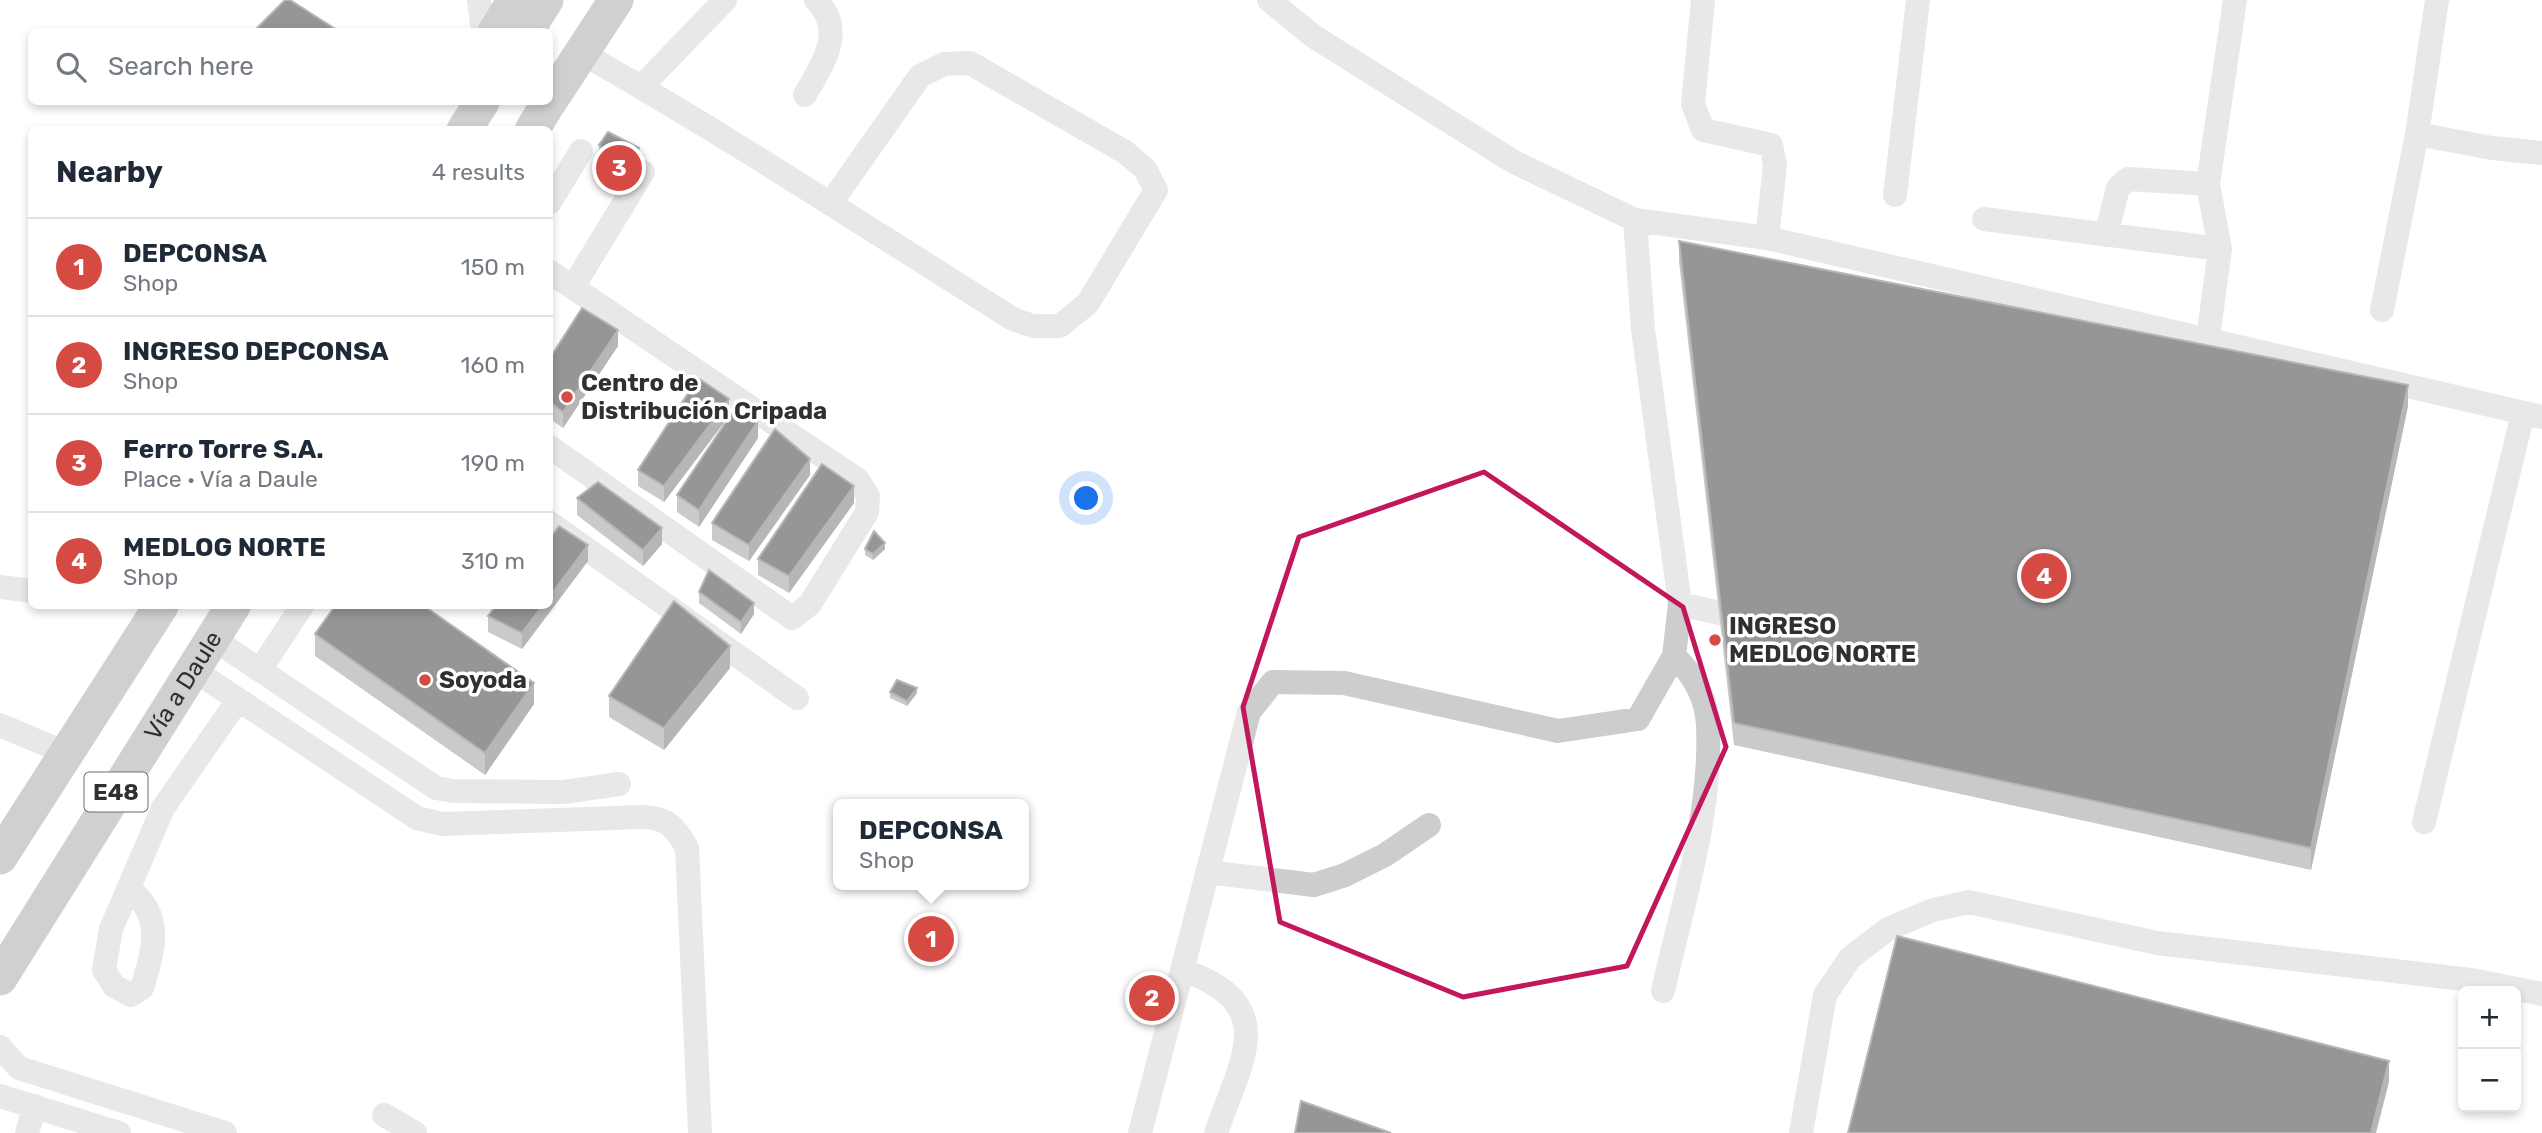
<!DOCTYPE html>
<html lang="en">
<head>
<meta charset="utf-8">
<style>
  :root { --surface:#fff; --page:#f6f6f7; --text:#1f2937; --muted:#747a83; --line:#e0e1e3; --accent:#d54b44 }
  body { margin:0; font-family:Rubik,sans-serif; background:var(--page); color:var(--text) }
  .controls { position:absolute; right:21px; bottom:21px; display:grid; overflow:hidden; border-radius:10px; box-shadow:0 4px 10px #0003 }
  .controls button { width:63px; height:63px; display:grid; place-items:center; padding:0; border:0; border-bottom:2px solid var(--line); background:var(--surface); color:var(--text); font:35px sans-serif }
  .you { position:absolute; left:1087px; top:499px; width:24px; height:24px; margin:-18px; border:5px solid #fff; border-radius:50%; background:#1a73e8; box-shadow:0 0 0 10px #1a73e833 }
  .badge { display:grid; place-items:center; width:46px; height:46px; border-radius:50%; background:var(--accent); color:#fff; font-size:23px; font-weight:700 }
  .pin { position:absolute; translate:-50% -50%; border:4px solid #fff; box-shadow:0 2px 7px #0006 }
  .popup { position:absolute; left:833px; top:799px; width:196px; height:91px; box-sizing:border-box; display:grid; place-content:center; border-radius:10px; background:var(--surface); filter:drop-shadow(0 2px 5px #0005); font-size:23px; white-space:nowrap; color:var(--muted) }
  .popup b { font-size:26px; color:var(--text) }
  .popup::after { content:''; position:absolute; left:50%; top:100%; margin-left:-14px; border:14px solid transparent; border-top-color:var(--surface) }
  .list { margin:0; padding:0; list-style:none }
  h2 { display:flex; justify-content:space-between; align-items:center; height:91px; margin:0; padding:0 28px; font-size:30px }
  h2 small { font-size:23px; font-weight:400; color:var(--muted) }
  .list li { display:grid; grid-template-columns:46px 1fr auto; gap:21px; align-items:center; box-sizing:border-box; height:98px; padding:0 28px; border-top:2px solid var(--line) }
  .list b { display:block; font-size:26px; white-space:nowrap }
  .list p { margin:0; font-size:23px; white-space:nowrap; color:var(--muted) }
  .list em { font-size:23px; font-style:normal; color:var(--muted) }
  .icon { flex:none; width:38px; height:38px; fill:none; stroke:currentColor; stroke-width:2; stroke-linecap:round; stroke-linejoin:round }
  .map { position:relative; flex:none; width:2542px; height:1133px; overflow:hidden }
  .search { position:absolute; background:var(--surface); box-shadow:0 4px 10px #0003; left:28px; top:28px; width:525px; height:77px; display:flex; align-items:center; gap:18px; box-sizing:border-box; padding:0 24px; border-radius:10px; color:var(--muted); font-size:26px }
  .panel { position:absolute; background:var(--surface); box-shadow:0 4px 10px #0003; left:28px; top:126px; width:525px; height:483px; border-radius:10px }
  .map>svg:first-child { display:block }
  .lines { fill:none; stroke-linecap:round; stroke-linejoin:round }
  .minor { stroke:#cdcdcd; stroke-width:24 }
  .highway { stroke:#979797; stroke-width:35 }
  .wall { fill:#8b8b8b }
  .shaded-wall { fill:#5d5d5d }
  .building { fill:#171717; stroke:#5d5d5d; stroke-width:2 }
  .marked { fill:none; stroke:#c2185b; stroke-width:5; stroke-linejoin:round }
  .poi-dot { fill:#d54b44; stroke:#fff; stroke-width:2.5 }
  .labels { text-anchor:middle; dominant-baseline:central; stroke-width:7; stroke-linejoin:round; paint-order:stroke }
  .shield { fill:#fff; stroke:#6e6e6e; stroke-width:2 }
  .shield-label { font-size:23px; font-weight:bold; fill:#303030 }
  .poi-label { font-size:24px; font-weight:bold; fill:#303030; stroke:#fff; text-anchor:start }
  .street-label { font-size:24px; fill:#303030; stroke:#fff }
</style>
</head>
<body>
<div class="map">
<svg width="2542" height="1133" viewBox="0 0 2542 1133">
  <rect width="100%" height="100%" fill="#fff"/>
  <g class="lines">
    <path class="minor" d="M479,0L483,32
      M1269,0L1313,36L1514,162L1635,220L1767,238L2542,417
      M1703,0L1693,104L1703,130L1771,145L1775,165L1767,238
      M580,52C728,136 869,229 1013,319L1033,326H1060L1088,303L1156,190L1145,169L1125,152L970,63L944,64L920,76L830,204
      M642,86L725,0
      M805,95C822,64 847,31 816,0
      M2417,134L2492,148L2542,153
      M1895,195L1918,0
      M550,202L581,151
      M1984,219L2220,249
      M2106,235L2118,188L2128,179L2208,184
      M550,272L858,480L868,496L867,512L810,604L792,618L550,447
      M573,287L643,172
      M2382,310L2417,134L2437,0
      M2208,338L2220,249L2208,184L2235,0
      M550,523L797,698
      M0,587L32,591
      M1680,604L1751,620
      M212,638L436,788L453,791L564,792L619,784
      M192,669L417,818L442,824L644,817C668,818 676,828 687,848L700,1133
      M260,670L302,606
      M0,725L66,753
      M2424,822L2523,413
      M1207,872L1314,885L1345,875L1385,855L1429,825
      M129,889C165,916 153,952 142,988L131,995L114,986L104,970L111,929L163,808L238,700
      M1182,970C1282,1004 1241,1060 1216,1133
      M1663,991C1682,906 1712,814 1708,726C1707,698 1694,675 1674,656
      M0,1047L19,1068L225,1133
      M0,1096L119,1133
      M384,1115L415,1133
      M27,1133L35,1106
      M1140,1133L1249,712L1273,682L1344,683L1558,731L1638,719L1674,656L1680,604L1643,329L1635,220
      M1801,1133L1825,995L1850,958L1888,929L1933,910L1969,902L2157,943L2471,980L2542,994"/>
    <g class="highway">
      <path d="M495,32L515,0"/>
      <path d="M526,32L546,0"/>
      <path d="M550,101L616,0"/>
      <path d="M464,130L482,102"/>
      <path d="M532,130L549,102"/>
      <path d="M0,857L161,606"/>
      <path id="s1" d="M0,978L233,606"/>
    </g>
  </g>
  <path class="wall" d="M599,145L639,170L630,186L599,167Z
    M1679,241L2408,406L2311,870L1734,745L1679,262Z
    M618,346L563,428L550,419V358Z
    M729,416L664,502L638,486V470Z
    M758,438L699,527L677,512V495Z
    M810,475L749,561L712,540V523Z
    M577,498L662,544L643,566L577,515Z
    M854,503L789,593L758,575V559Z
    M865,549H885L873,560L865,555Z
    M588,561L522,649L488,632V616Z
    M699,592L754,614L741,634L699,603Z
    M315,634L534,704L485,775L315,656Z
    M730,668L664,750L609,717V696Z
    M890,692L917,693L907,706L890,698Z"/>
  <path class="shaded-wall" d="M639,148V170L630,186V164Z
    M618,330V346L563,428V412Z
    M2408,385V406L2311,870V848Z
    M729,399V416L664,502V486Z
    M758,421V438L699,527V510Z
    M810,459V475L749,561V545Z
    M854,486V503L789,593V576Z
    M662,528V544L643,566V550Z
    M885,543V549L873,560V554Z
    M588,545V561L522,649V633L542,606H550V596Z
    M754,603V614L741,634V622Z
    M730,646V668L664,750V728Z
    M534,683V704L485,775V753Z
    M917,688V693L907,706V701Z
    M2389,1061V1082L2376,1133H2371Z"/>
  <path class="building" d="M285,0H290L340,32H253Z
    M608,132L639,148L630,164L599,145Z
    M1679,241L2408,385L2311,848L1734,723Z
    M582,308L618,330L563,412L550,402V358Z
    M698,378L729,399L664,486L638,470Z
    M736,407L758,421L699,510L677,495Z
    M775,429L810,459L749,545L712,523Z
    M822,464L854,486L789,576L758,559Z
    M598,482L662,528L643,550L577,498Z
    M559,526L588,545L550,596V538Z
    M874,531L885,543L873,554L865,549Z
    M709,570L754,603L741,622L699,592Z
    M674,601L730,646L664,728L609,696Z
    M335,606H424L534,683L485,753L315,634Z
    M496,606H542L522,633L488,616Z
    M897,680L917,688L907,701L890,692Z
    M1897,936L2389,1061L2371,1133H1848Z
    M1301,1101L1391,1133H1295Z"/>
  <path d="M0 0H2542V1133H0ZM1484,472L1683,607L1726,747L1627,966L1463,997L1280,922L1243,707L1299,537Z" fill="#fff" fill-opacity=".55" fill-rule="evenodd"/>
  <path class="marked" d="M1484,472L1683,607L1726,747L1627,966L1463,997L1280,922L1243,707L1299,537Z"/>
  <g class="poi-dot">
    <circle cx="567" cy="397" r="7"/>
    <circle cx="1715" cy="640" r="7"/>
    <circle cx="425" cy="680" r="7"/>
  </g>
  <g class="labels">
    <rect class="shield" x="84.5" y="772.5" width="63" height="39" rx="5"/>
    <g class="shield-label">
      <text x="116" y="792">E48</text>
    </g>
    <g class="poi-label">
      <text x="581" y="383">Centro de<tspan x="581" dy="28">Distribución Cripada</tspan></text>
      <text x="1729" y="626">INGRESO<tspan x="1729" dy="28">MEDLOG NORTE</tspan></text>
      <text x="439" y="680">Soyoda</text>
    </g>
    <g class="street-label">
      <text stroke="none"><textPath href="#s1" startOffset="345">Vía a Daule</textPath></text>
    </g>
  </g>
</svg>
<div class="controls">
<button>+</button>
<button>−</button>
</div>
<div class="you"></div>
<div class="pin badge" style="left:931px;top:939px">1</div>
<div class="popup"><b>DEPCONSA</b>Shop</div>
<div class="pin badge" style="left:1152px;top:998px">2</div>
<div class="pin badge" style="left:619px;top:168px">3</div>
<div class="pin badge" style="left:2044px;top:576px">4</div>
<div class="search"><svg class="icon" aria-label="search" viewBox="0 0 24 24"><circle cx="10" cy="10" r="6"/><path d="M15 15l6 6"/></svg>Search here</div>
<section class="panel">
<h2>Nearby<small>4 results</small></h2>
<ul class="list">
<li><span class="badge">1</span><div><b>DEPCONSA</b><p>Shop</p></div><em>150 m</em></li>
<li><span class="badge">2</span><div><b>INGRESO DEPCONSA</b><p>Shop</p></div><em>160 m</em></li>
<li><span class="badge">3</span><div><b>Ferro Torre S.A.</b><p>Place · Vía a Daule</p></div><em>190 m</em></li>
<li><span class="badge">4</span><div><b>MEDLOG NORTE</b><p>Shop</p></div><em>310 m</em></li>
</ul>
</section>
</div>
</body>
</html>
